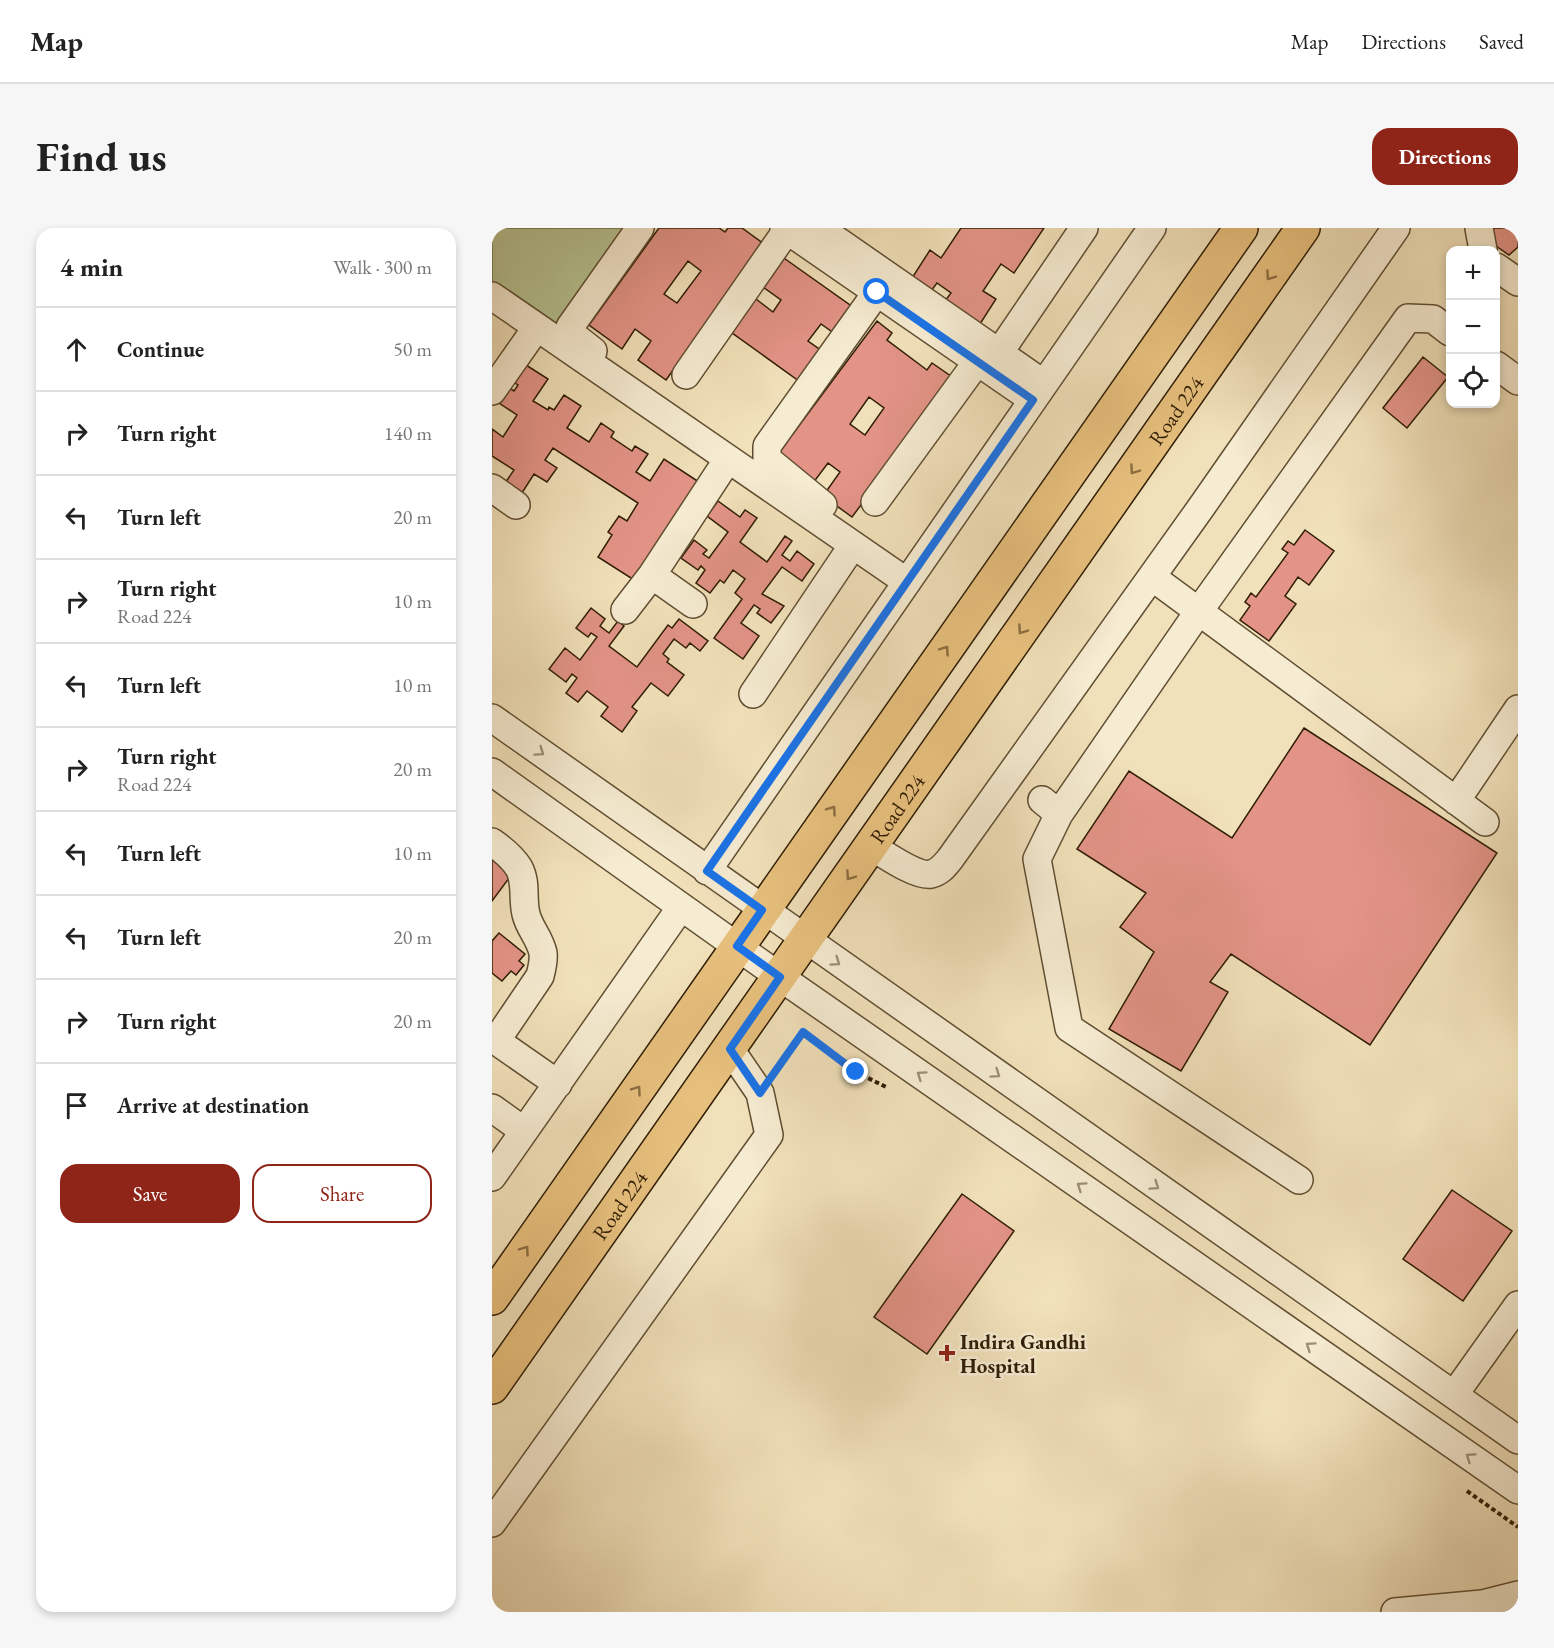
<!DOCTYPE html>
<html lang="en">
<head>
<meta charset="utf-8">
<style>
  :root { --surface:#fff; --page:#f6f6f6; --text:#222; --muted:#767676; --line:#e0e0e0; --accent:#8f2418 }
  body { margin:0; font-family:"EB Garamond",serif; background:var(--page); color:var(--text) }
  .controls { position:absolute; right:18px; top:18px; display:grid; overflow:hidden; border-radius:12px; box-shadow:0 3px 9px #0003 }
  .controls button { width:54px; height:54px; display:grid; place-items:center; padding:0; border:0; border-bottom:2px solid var(--line); background:var(--surface); color:var(--text); font:30px sans-serif }
  .stop { position:absolute; width:18px; height:18px; margin:-14px; border:4px solid #1a73e8; border-radius:50%; background:#fff }
  .stop.end { background:#1a73e8; border-color:#fff; box-shadow:0 2px 6px #0008 }
  .list { margin:0; padding:0; list-style:none }
  h2 { display:flex; justify-content:space-between; align-items:center; height:78px; margin:0; padding:0 24px; font-size:26px }
  h2 small { font-size:20px; font-weight:400; color:var(--muted) }
  .list li { display:grid; grid-template-columns:39px 1fr auto; gap:18px; align-items:center; box-sizing:border-box; height:84px; padding:0 24px; border-top:2px solid var(--line) }
  .list b { display:block; font-size:22px; white-space:nowrap }
  .list p { margin:0; font-size:20px; white-space:nowrap; color:var(--muted) }
  .list em { font-size:20px; font-style:normal; color:var(--muted) }
  .actions { display:flex; gap:12px; padding:18px 24px }
  .actions a { flex:1; padding:14px 0; border:2px solid var(--accent); border-radius:18px; text-align:center; font-size:21px; color:var(--accent) }
  .actions .main { background:var(--accent); color:#fff }
  .icon { flex:none; width:33px; height:33px; fill:none; stroke:currentColor; stroke-width:2; stroke-linecap:round; stroke-linejoin:round }
  .map { position:relative; flex:none; width:1026px; height:1384px; overflow:hidden; border-radius:18px }
  header { display:flex; align-items:center; gap:36px; box-sizing:border-box; height:84px; padding:0 30px; background:var(--surface); border-bottom:2px solid var(--line) }
  header strong { font-size:28px }
  nav { display:flex; gap:33px; margin-inline-start:auto; font-size:21px }
  .intro { display:flex; align-items:center; justify-content:space-between; box-sizing:border-box; height:144px; padding:0 36px }
  h1 { margin:0; font-size:42px }
  .button { padding:15px 27px; border-radius:18px; background:var(--accent); color:#fff; font-size:21px; font-weight:700 }
  main { display:flex; gap:36px; padding:0 36px }
  aside { flex:1; background:var(--surface); border-radius:18px; box-shadow:0 3px 9px #0003 }
  .map>svg:first-child { display:block }
  .green { fill:#b7c392; stroke:#73704c; stroke-width:1.5 }
  .building { fill:#e39487; stroke:#2f1d05; stroke-width:1.5; fill-rule:evenodd }
  .lines { fill:none; stroke-linecap:round; stroke-linejoin:round }
  .minor-casing { stroke:#604e32; stroke-width:30 }
  .major-casing { stroke:#2f1d05; stroke-width:36 }
  .path { stroke:#2f1d05; stroke-width:4; stroke-dasharray:4.5 3; stroke-linecap:butt }
  .minor { stroke:#f6ecd2; stroke-width:27 }
  .major { stroke:#e8c07d; stroke-width:33 }
  .oneway { stroke:#8c6e41 }
  .oneway2 { stroke:#9c8f76 }
  .route { stroke:#1a73e8; stroke-width:8 }
  .poi-dot { fill:#8f2418; stroke:#f6ecd2; stroke-width:2 }
  .labels { text-anchor:middle; dominant-baseline:central; stroke-width:5; stroke-linejoin:round; paint-order:stroke }
  .street-label { font-size:21px; fill:#2f1d05; stroke:#f6ecd2 }
  .poi-label { font-size:21px; font-weight:bold; fill:#2f1d05; stroke:#f6ecd2; text-anchor:start }
</style>
</head>
<body>
<header>
<strong>Map</strong>
<nav><a>Map</a><a>Directions</a><a>Saved</a></nav>
</header>
<div class="intro"><h1>Find us</h1><a class="button">Directions</a></div>
<main>
<aside>
<h2>4 min<small>Walk · 300 m</small></h2>
<ul class="list">
<li><svg class="icon" aria-label="ahead" viewBox="0 0 24 24"><path d="M12 20V5M6 11l6-6 6 6"/></svg><div><b>Continue</b></div><em>50 m</em></li>
<li><svg class="icon" aria-label="right" viewBox="0 0 24 24"><path d="M7 20v-9h11M14 6l5 5-5 5"/></svg><div><b>Turn right</b></div><em>140 m</em></li>
<li><svg class="icon" aria-label="left" viewBox="0 0 24 24"><path d="M17 20v-9H6M10 6l-5 5 5 5"/></svg><div><b>Turn left</b></div><em>20 m</em></li>
<li><svg class="icon" aria-label="right" viewBox="0 0 24 24"><path d="M7 20v-9h11M14 6l5 5-5 5"/></svg><div><b>Turn right</b><p>Road 224</p></div><em>10 m</em></li>
<li><svg class="icon" aria-label="left" viewBox="0 0 24 24"><path d="M17 20v-9H6M10 6l-5 5 5 5"/></svg><div><b>Turn left</b></div><em>10 m</em></li>
<li><svg class="icon" aria-label="right" viewBox="0 0 24 24"><path d="M7 20v-9h11M14 6l5 5-5 5"/></svg><div><b>Turn right</b><p>Road 224</p></div><em>20 m</em></li>
<li><svg class="icon" aria-label="left" viewBox="0 0 24 24"><path d="M17 20v-9H6M10 6l-5 5 5 5"/></svg><div><b>Turn left</b></div><em>10 m</em></li>
<li><svg class="icon" aria-label="left" viewBox="0 0 24 24"><path d="M17 20v-9H6M10 6l-5 5 5 5"/></svg><div><b>Turn left</b></div><em>20 m</em></li>
<li><svg class="icon" aria-label="right" viewBox="0 0 24 24"><path d="M7 20v-9h11M14 6l5 5-5 5"/></svg><div><b>Turn right</b></div><em>20 m</em></li>
<li><svg class="icon" aria-label="arrive" viewBox="0 0 24 24"><path d="M6 21V4h12l-3 4 3 4H6"/></svg><div><b>Arrive at destination</b></div></li>
</ul>
<div class="actions"><a class="main">Save</a><a>Share</a></div>
</aside>
<div class="map">
<svg width="1026" height="1384" viewBox="0 0 1026 1384">
  <rect width="100%" height="100%" fill="#f1e1ba"/>
  <filter id="stains"><feTurbulence type="fractalNoise" baseFrequency=".00333" numOctaves="4"/><feColorMatrix values="0 0 0 0 .2 0 0 0 0 .09 0 0 0 0 .02 0 0 0 .5 -.17"/></filter>
  <radialGradient id="worn" r=".72"><stop offset=".6" stop-color="#630" stop-opacity="0"/><stop offset="1" stop-color="#630" stop-opacity=".3"/></radialGradient>
  <path class="green" d="M0,0H131L61,100L0,60Z"/>
  <path class="building" d="M167,0H227L233,4L236,0H250L272,16L174,152L146,132L159,113L143,101L130,121L97,97ZM196,33L209,43L185,75L172,66Z
    M469,0H552L522,45L509,36L491,63L504,71L488,96L453,73L459,65L445,55L439,63L420,50L438,22L449,30Z
    M995,0H1026V19L1017,27L994,11Z
    M289,28L365,82L346,108L329,96L316,113L333,125L311,156L236,102L260,68L281,84L289,72L268,57Z
    M385,93L400,105L395,112L435,142L440,135L463,151L360,289L331,268L348,244L336,235L318,259L282,231ZM377,169L392,180L373,207L358,196Z
    M931,129L956,149L915,200L891,180Z
    M34,137L56,151L41,173L56,182L57,179L62,182L72,167L89,178L75,200L97,214L109,195L122,204L119,209L140,223L143,218L156,226L144,244L158,253L172,231L207,254L142,352L106,329L120,307L116,304L127,288L135,293L146,275L61,220L53,232L65,240L55,254L42,246L28,268L11,258L22,242L0,228V201L11,209L25,187L4,173L14,158L22,163L26,157L23,155Z
    M226,273L248,289L253,282L265,290L248,314L275,334L293,308L300,313L290,327L298,333L305,323L322,336L310,353L290,339L270,366L292,378L279,395L265,385L268,381L262,377L249,395L267,408L251,431L222,410L250,371L243,365L253,351L241,342L232,355L228,352L218,365L204,355L213,342L209,338L206,342L189,330L202,312L215,322L211,326L217,330L236,304L215,288Z
    M813,302L842,323L817,357L806,349L793,368L804,376L777,413L748,392L758,378L753,374L759,365L764,369L796,325L790,321L796,313L802,317Z
    M99,380L113,391L108,398L117,405L126,393L132,398L117,418L145,439L176,397L180,400L187,391L216,413L208,423L198,415L194,420L182,411L171,426L177,431L175,434L192,447L176,468L159,455L140,479L145,483L130,504L109,488L116,479L95,463L86,474L74,465L85,450L80,446L74,454L57,441L73,420L88,432L105,409L99,405L96,409L84,400Z
    M812,500L1005,625L878,817L739,726L718,754L736,764L689,843L617,801L662,724L628,699L654,665L585,621L637,543L740,610Z
    M0,631L20,646L0,673Z
    M7,705L33,726L27,733L32,737L24,747L19,743L10,753L0,745V713Z
    M960,962L1020,1003L971,1073L911,1031Z
    M470,966L522,1003L435,1126L382,1089Z"/>
  <g class="lines">
    <defs>
      <path id="minor" d="M292,0L541,172
        M327,0L552,156
        M987,0L991,22
        M1004,39L1026,54
        M0,68L415,354
        M101,123L78,105V99L148,0
        M507,125L592,0
        M1004,137L1026,153
        M194,147L295,2
        M0,163L45,99
        M0,260L24,277
        M383,274L485,134
        M331,277L275,231V218L385,64
        M160,347L201,376
        M660,349L993,594
        M133,382L160,347L236,231
        M261,466L361,317
        M0,490L1026,1212
        M0,544L288,749L1026,1262
        M550,572L567,586L545,631L577,800L807,952
        M964,573L1026,481
        M567,586L707,383L916,90L941,91L958,104
        M0,614C10,621 20,629 27,640C35,655 30,671 34,686C37,700 48,710 51,725C52,733 50,740 48,748L4,813
        M379,618C392,626 425,649 439,646C448,644 452,638 458,631L708,281L904,0
        M215,643L660,0
        M0,810L66,856
        M0,880L32,903
        M0,949L189,679
        M962,1167L1026,1077
        M0,1295L277,907L268,865L238,821
        M903,1384L990,1376L1026,1367"/>
      <g id="major">
        <path d="M0,1070L749,0"/>
        <path id="s1" d="M0,1159L811,0"/>
      </g>
    </defs>
    <use href="#minor" class="minor-casing"/>
    <use href="#major" class="major-casing"/>
    <path class="path" d="M284,843L311,804L364,844L396,860
      M975,1263L1026,1299"/>
    <use href="#minor" class="minor"/>
    <use href="#major" class="major"/>
  </g>
  <defs><path id="oneway-chevron" d="M-2-3.5L2.5 0L-2 3.5" fill="none" stroke-width="1.6" stroke-linecap="round" stroke-linejoin="round" transform="scale(1.5)"/></defs>
  <g class="oneway">
    <use href="#oneway-chevron" transform="translate(778 48) rotate(125)"/>
    <use href="#oneway-chevron" transform="translate(642 242) rotate(125)"/>
    <use href="#oneway-chevron" transform="translate(530 402) rotate(125)"/>
    <use href="#oneway-chevron" transform="translate(453 422) rotate(-55)"/>
    <use href="#oneway-chevron" transform="translate(340 582) rotate(-55)"/>
    <use href="#oneway-chevron" transform="translate(358 648) rotate(125)"/>
    <use href="#oneway-chevron" transform="translate(145 862) rotate(-55)"/>
    <use href="#oneway-chevron" transform="translate(33 1022) rotate(-55)"/>
  </g>
  <g class="oneway2">
    <use href="#oneway-chevron" transform="translate(48 524) rotate(35)"/>
    <use href="#oneway-chevron" transform="translate(344 734) rotate(35)"/>
    <use href="#oneway-chevron" transform="translate(504 846) rotate(35)"/>
    <use href="#oneway-chevron" transform="translate(429 847) rotate(-145)"/>
    <use href="#oneway-chevron" transform="translate(589 958) rotate(-145)"/>
    <use href="#oneway-chevron" transform="translate(663 958) rotate(35)"/>
    <use href="#oneway-chevron" transform="translate(818 1118) rotate(-145)"/>
    <use href="#oneway-chevron" transform="translate(978 1229) rotate(-145)"/>
  </g>
  <g class="lines">
    <path class="route" d="M364,844L311,804L268,865L238,821L288,749L245,718L270,682L215,643L541,172L385,64"/>
  </g>
  <path class="poi-dot" d="M452 1116h6v6h6v6h-6v6h-6v-6h-6v-6h6z"/>
  <g class="labels">
    <g class="street-label">
      <text stroke="none"><textPath href="#s1" startOffset="1192">Road 224</textPath></text>
      <text stroke="none"><textPath href="#s1" startOffset="706">Road 224</textPath></text>
      <text stroke="none"><textPath href="#s1" startOffset="222">Road 224</textPath></text>
    </g>
    <g class="poi-label">
      <text x="468" y="1113">Indira Gandhi<tspan x="468" dy="24">Hospital</tspan></text>
    </g>
  </g>
  <rect width="100%" height="100%" filter="url(#stains)"/>
  <rect width="100%" height="100%" fill="url(#worn)"/>
</svg>
<div class="controls">
<button>+</button>
<button>−</button>
<button><svg class="icon" aria-label="locate" viewBox="0 0 24 24"><circle cx="12" cy="12" r="6"/><path d="M12 2v4M12 18v4M2 12h4M18 12h4"/></svg></button>
</div>
<div class="stop" style="left:385px;top:64px"></div>
<div class="stop end" style="left:364px;top:844px"></div>
</div>
</main>
</body>
</html>
